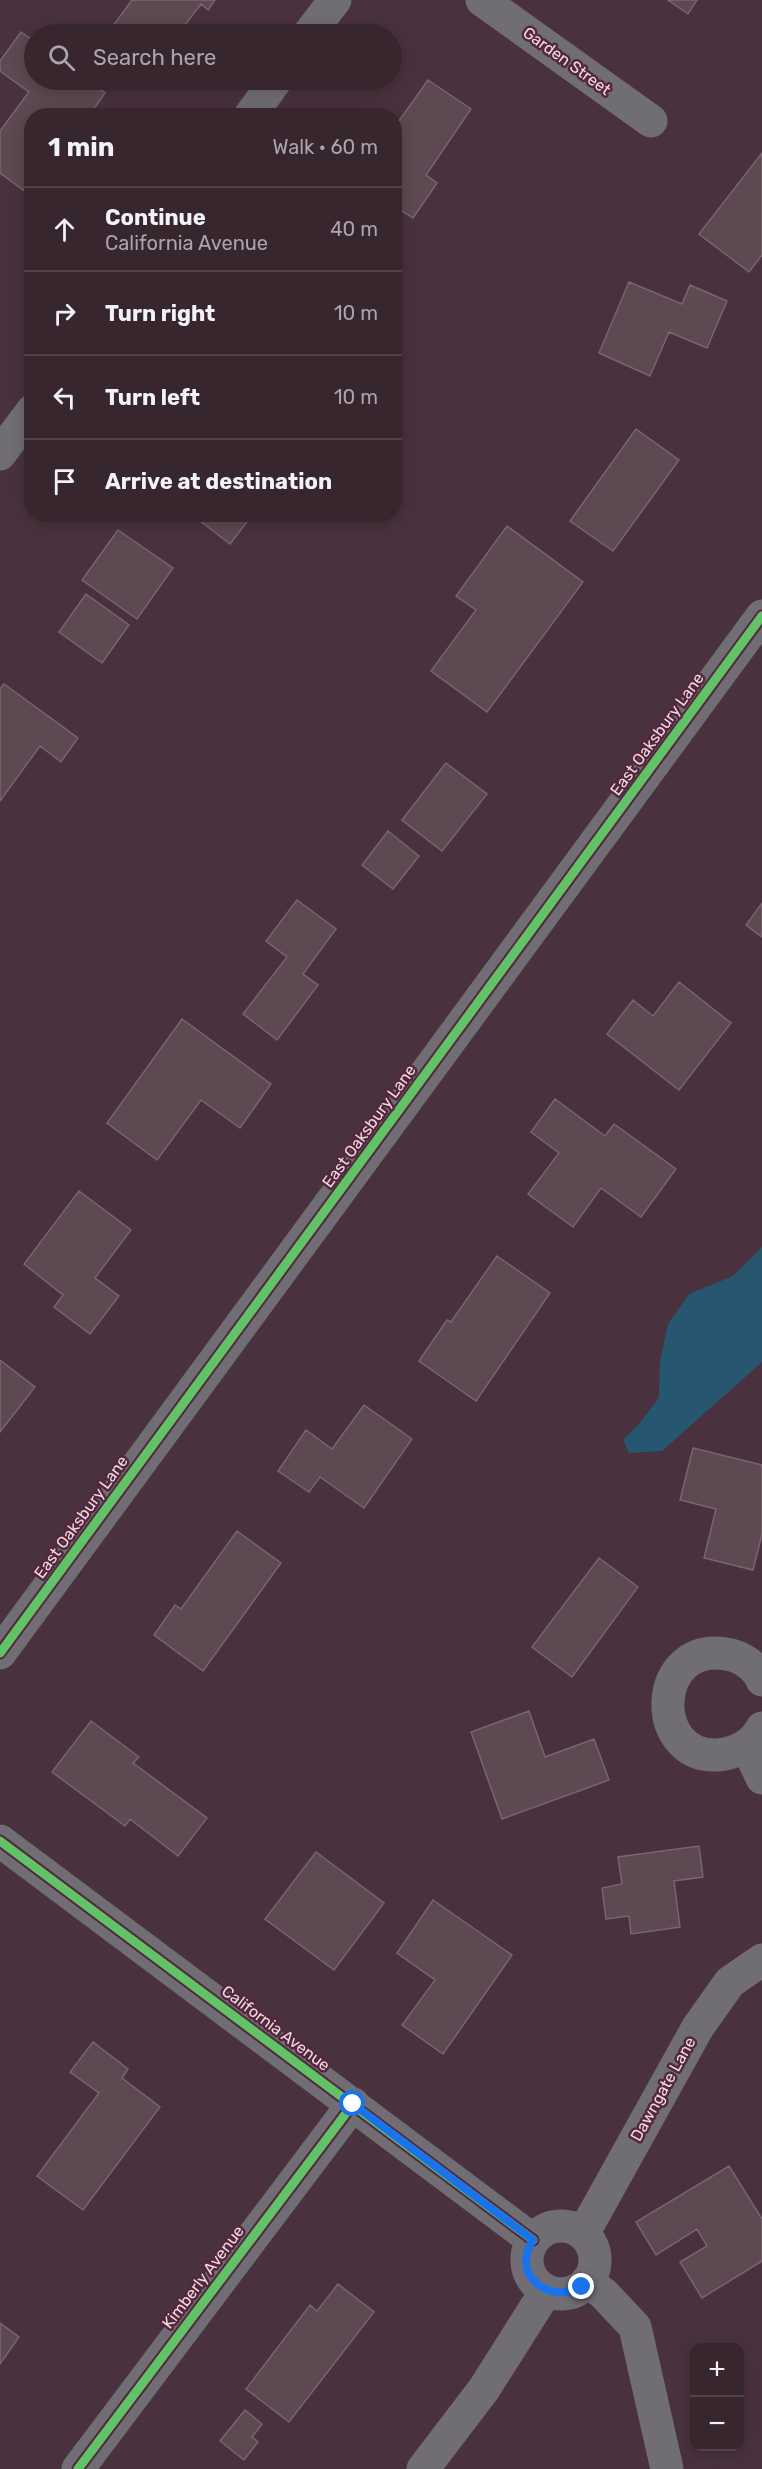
<!DOCTYPE html>
<html lang="en">
<head>
<meta charset="utf-8">
<style>
  :root { --surface:#37262e; --page:#3e2e36; --text:#f1f3f6; --muted:#aaa5aa; --line:#51434a }
  body { margin:0; font-family:Rubik,sans-serif; background:var(--page); color:var(--text) }
  .controls { position:absolute; right:18px; bottom:18px; display:grid; overflow:hidden; border-radius:12px; box-shadow:0 3px 15px #0003 }
  .controls button { width:54px; height:54px; display:grid; place-items:center; padding:0; border:0; border-bottom:2px solid var(--line); background:var(--surface); color:var(--text); font:30px sans-serif }
  .stop { position:absolute; width:18px; height:18px; margin:-14px; border:4px solid #1a73e8; border-radius:50%; background:#fff }
  .stop.end { background:#1a73e8; border-color:#fff; box-shadow:0 2px 6px #0008 }
  .list { margin:0; padding:0; list-style:none }
  h2 { display:flex; justify-content:space-between; align-items:center; height:78px; margin:0; padding:0 24px; font-size:26px }
  h2 small { font-size:20px; font-weight:400; color:var(--muted) }
  .list li { display:grid; grid-template-columns:39px 1fr auto; gap:18px; align-items:center; box-sizing:border-box; height:84px; padding:0 24px; border-top:2px solid var(--line) }
  .list b { display:block; font-size:22px; white-space:nowrap }
  .list p { margin:0; font-size:20px; white-space:nowrap; color:var(--muted) }
  .list em { font-size:20px; font-style:normal; color:var(--muted) }
  .icon { flex:none; width:33px; height:33px; fill:none; stroke:currentColor; stroke-width:2; stroke-linecap:round; stroke-linejoin:round }
  .map { position:relative; flex:none; width:762px; height:2469px; overflow:hidden }
  .search { position:absolute; background:var(--surface); box-shadow:0 3px 15px #0003; left:24px; top:24px; width:378px; height:66px; display:flex; align-items:center; gap:15px; box-sizing:border-box; padding:0 21px; border-radius:33px; color:var(--muted); font-size:22px }
  .panel { position:absolute; background:var(--surface); box-shadow:0 3px 15px #0003; left:24px; top:108px; width:378px; height:414px; border-radius:24px }
  .map>svg:first-child { display:block }
  .water { fill:#275770 }
  .building { fill:#5c4952; stroke:#78656d; stroke-width:1.5 }
  .lines { fill:none; stroke-linecap:round; stroke-linejoin:round }
  .minor { stroke:#716d74; stroke-width:33 }
  .cycleway-casing { stroke:#52293c; stroke-width:13 }
  .cycleway { stroke:#61c268; stroke-width:9 }
  .route { stroke:#1a73e8; stroke-width:8 }
  .labels { text-anchor:middle; dominant-baseline:central; stroke-width:5; stroke-linejoin:round; paint-order:stroke }
  .street-label { font-size:16px; fill:#f4d9e4; stroke:#52293c }
</style>
</head>
<body>
<div class="map">
<svg width="762" height="2469" viewBox="0 0 762 2469">
  <rect width="100%" height="100%" fill="#49323d"/>
  <path class="water" d="M762,1247V1362L662,1451L629,1453L623,1440L640,1423L659,1397L660,1362L668,1324L689,1294L733,1276Z"/>
  <path class="building" d="M132,0H215L208,10L201,4L184,26L192,31L189,34H107Z
    M668,0H697L688,14Z
    M21,32L34,41V80H87L105,93L89,116H32L30,195L0,173V131L29,92L0,71V61Z
    M428,80L471,109L426,175L437,183L413,218L394,206V128Z
    M762,153V255L749,272L699,234Z
    M629,282L682,304L690,285L727,301L707,348L669,332L650,376L599,353Z
    M636,429L679,460L613,551L570,521Z
    M191,514H253L230,544Z
    M507,526L583,582L487,712L431,671L476,610L456,596Z
    M118,530L173,568L137,619L82,580Z
    M86,594L129,625L102,663L59,632Z
    M4,684L78,738L61,762L40,746L0,801V689Z
    M446,763L487,794L442,851L402,820Z
    M388,831L419,856L393,889L362,865Z
    M297,900L336,929L303,974L318,985L277,1040L243,1014L287,957L266,941Z
    M762,903V937L746,925Z
    M679,982L731,1023L679,1090L607,1034L633,1000L653,1016Z
    M182,1019L271,1084L240,1128L201,1100L157,1160L107,1123Z
    M555,1099L605,1136L614,1124L676,1169L641,1217L601,1188L573,1227L528,1194L559,1153L531,1132Z
    M79,1191L131,1230L95,1278L119,1296L90,1334L54,1307L63,1295L24,1264Z
    M497,1256L550,1293L476,1401L419,1361L447,1320L451,1322Z
    M0,1360L35,1387L0,1432Z
    M364,1405L412,1439L364,1508L320,1477L309,1492L278,1471L306,1430L332,1449Z
    M693,1448L762,1465V1534L753,1570L704,1558L716,1509L680,1500Z
    M237,1531L281,1563L203,1671L154,1635L175,1605L181,1609Z
    M599,1558L638,1587L572,1677L532,1647Z
    M529,1711L545,1757L594,1739L609,1780L502,1819L471,1732Z
    M91,1721L139,1757L133,1763L207,1818L178,1856L130,1819L125,1826L52,1772Z
    M699,1846L703,1877L674,1881L680,1927L631,1934L629,1916L606,1919L602,1888L622,1884L618,1857Z
    M316,1852L384,1903L334,1970L265,1919Z
    M433,1900L512,1955L443,2054L402,2025L435,1980L397,1953Z
    M93,2042L128,2069L122,2078L160,2107L83,2210L37,2176L99,2093L70,2072Z
    M729,2166L762,2219V2261L702,2298L680,2262L707,2246L697,2229L656,2255L636,2222Z
    M338,2284L374,2312L289,2422L246,2389L310,2305L317,2311Z
    M0,2323L19,2337L0,2364Z
    M245,2410L262,2424L252,2437L258,2442L244,2460L220,2441Z"/>
  <g class="lines">
    <path class="minor" d="M482,0L651,121
      M309,34L335,0
      M250,116L276,80
      M0,454L32,411
      M0,1653L762,616
      M762,1680C756,1666 741,1656 726,1654C651,1642 649,1759 718,1755C736,1753 753,1745 762,1728
      M747,1746L762,1778
      M0,1841L533,2240
      M527 2260a34 34 0 1 1 68 0a34 34 0 1 1-68 0Z
      M583,2234L698,2027L730,1982L762,1960
      M587,2281L604,2294L635,2327L667,2469
      M78,2469L353,2104
      M423,2469L484,2389L546,2291"/>
    <defs>
      <path id="cycleway" d="M0,1653L762,616
        M0,1841L533,2240
        M78,2469L353,2104"/>
    </defs>
    <use href="#cycleway" class="cycleway-casing"/>
    <use href="#cycleway" class="cycleway"/>
  </g>
  <g class="lines">
    <path class="route" d="M353,2104L533,2240C510,2274 548,2305 582,2287"/>
  </g>
  <g class="labels">
    <g class="street-label">
      <text transform="translate(567 61) rotate(36)">Garden Street</text>
      <text transform="translate(657 734) rotate(-54)">East Oaksbury Lane</text>
      <text transform="translate(369 1126) rotate(-54)">East Oaksbury Lane</text>
      <text transform="translate(81 1517) rotate(-54)">East Oaksbury Lane</text>
      <text transform="translate(276 2028) rotate(37)">California Avenue</text>
      <text transform="translate(663 2089) rotate(-61)">Dawngate Lane</text>
      <text transform="translate(203 2277) rotate(-53)">Kimberly Avenue</text>
    </g>
  </g>
</svg>
<div class="controls">
<button>+</button>
<button>−</button>
</div>
<div class="stop" style="left:353px;top:2104px"></div>
<div class="stop end" style="left:582px;top:2287px"></div>
<div class="search"><svg class="icon" aria-label="search" viewBox="0 0 24 24"><circle cx="10" cy="10" r="6"/><path d="M15 15l6 6"/></svg>Search here</div>
<section class="panel">
<h2>1 min<small>Walk · 60 m</small></h2>
<ul class="list">
<li><svg class="icon" aria-label="ahead" viewBox="0 0 24 24"><path d="M12 20V5M6 11l6-6 6 6"/></svg><div><b>Continue</b><p>California Avenue</p></div><em>40 m</em></li>
<li><svg class="icon" aria-label="right" viewBox="0 0 24 24"><path d="M7 20v-9h11M14 6l5 5-5 5"/></svg><div><b>Turn right</b></div><em>10 m</em></li>
<li><svg class="icon" aria-label="left" viewBox="0 0 24 24"><path d="M17 20v-9H6M10 6l-5 5 5 5"/></svg><div><b>Turn left</b></div><em>10 m</em></li>
<li><svg class="icon" aria-label="arrive" viewBox="0 0 24 24"><path d="M6 21V4h12l-3 4 3 4H6"/></svg><div><b>Arrive at destination</b></div></li>
</ul>
</section>
</div>
</body>
</html>
